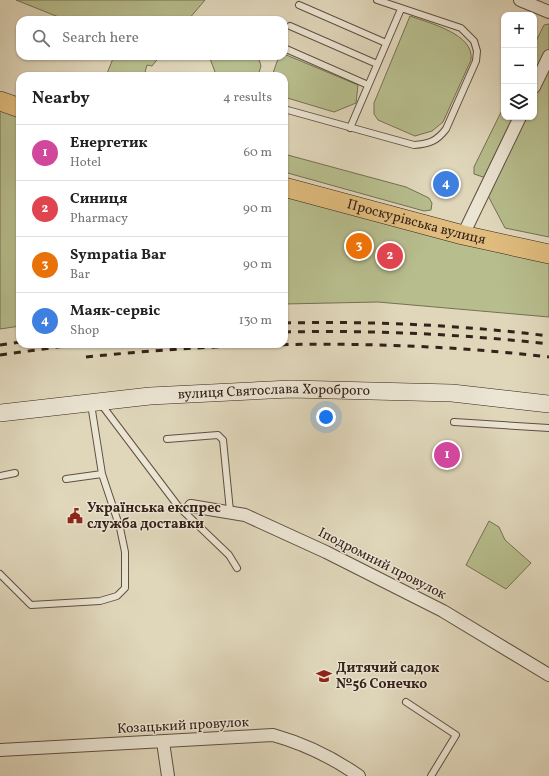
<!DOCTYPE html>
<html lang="en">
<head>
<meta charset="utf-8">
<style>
  :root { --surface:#fff; --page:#f6f6f6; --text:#222; --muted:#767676; --line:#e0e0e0; --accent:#8f2418 }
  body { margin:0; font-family:Vollkorn,serif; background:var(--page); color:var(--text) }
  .controls { position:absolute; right:12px; top:12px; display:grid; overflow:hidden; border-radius:8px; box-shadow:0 1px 3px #0004 }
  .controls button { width:36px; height:36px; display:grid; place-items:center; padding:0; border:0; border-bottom:1px solid var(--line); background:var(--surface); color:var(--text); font:20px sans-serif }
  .you { position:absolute; left:326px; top:417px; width:14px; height:14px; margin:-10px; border:3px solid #fff; border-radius:50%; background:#1a73e8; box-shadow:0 0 0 6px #1a73e833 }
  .badge { display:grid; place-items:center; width:26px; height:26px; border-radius:50%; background:var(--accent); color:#fff; font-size:13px; font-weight:700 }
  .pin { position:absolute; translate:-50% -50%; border:2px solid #fff; box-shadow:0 1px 4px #0006 }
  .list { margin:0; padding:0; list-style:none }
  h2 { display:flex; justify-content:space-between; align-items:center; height:52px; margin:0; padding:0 16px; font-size:17px }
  h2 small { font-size:13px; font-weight:400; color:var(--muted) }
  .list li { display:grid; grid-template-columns:26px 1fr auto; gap:12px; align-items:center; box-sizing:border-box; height:56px; padding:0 16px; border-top:1px solid var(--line) }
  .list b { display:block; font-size:15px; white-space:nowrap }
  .list p { margin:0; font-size:13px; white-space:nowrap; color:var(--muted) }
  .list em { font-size:13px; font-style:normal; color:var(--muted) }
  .icon { flex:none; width:22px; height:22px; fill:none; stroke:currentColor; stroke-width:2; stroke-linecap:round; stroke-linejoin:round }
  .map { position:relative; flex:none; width:549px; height:776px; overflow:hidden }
  .search { position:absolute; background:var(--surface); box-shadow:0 1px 3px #0004; left:16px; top:16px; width:272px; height:44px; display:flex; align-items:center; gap:10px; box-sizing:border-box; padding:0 14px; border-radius:12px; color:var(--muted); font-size:15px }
  .panel { position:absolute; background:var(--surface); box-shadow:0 1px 3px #0004; left:16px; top:72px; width:272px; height:276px; border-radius:12px }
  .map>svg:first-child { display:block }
  .green { fill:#b7bd8d; stroke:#767054 }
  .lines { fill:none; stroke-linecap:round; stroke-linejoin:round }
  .lane-casing { stroke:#604f42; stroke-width:8 }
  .street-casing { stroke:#604f42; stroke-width:14 }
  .secondary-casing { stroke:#35221a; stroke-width:18 }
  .primary-casing { stroke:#35221a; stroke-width:20 }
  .lane { stroke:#ebe5d3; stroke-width:6 }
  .street { stroke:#ebe5d3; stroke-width:12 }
  .secondary { stroke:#ebe5d3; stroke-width:17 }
  .primary { stroke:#e0bc7e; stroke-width:19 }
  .rail { stroke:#35221a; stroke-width:3; stroke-dasharray:7 7; stroke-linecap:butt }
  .labels { text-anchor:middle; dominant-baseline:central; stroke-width:3; stroke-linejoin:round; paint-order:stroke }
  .street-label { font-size:14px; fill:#35221a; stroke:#ebe5d3 }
  .poi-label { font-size:14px; font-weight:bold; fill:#35221a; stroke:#ebe5d3; text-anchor:start }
</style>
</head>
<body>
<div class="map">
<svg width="549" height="776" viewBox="0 0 549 776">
  <rect width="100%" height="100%" fill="#e0d7bb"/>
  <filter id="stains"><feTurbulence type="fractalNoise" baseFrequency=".005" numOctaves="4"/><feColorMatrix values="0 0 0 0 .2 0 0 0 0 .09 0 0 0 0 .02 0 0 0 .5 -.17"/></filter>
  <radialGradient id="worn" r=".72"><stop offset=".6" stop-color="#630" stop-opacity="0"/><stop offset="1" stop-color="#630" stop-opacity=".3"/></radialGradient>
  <path class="green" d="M16,0H205L188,20H66Z
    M410,16C429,23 475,34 471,60L443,122L432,131L415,136L378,120L374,114V103Z
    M549,24V237L505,228L485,190L491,176L483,177L474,174V167L504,106V117H534V45L544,25Z
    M284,54L358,85L356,103L334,112L284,97V76H272L279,56H284Z
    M114,56H160L152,66L147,65L144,76H106Z
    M209,56H258L261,66L258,76H219L215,72Z
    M0,107L20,115V326L0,329Z
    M284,154L406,187L429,198L432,203L431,210L424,211L284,172Z
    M284,193L549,260V317L378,302L284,304Z
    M489,521L499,527L505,540L531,563L506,589L466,565Z"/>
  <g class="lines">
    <defs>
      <path id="lane" d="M299,5L386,43
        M290,26L377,64
        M284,48L368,85
        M284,109L414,145C429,144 437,141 446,129L476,61L477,51L474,41L461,28L377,0
        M350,128L401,9
        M101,404L178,506L229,555L237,568
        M454,422L549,428
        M167,439L218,435L223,440L230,511
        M0,476L15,473
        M66,479L102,474
        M0,574L31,605L100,601L117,596L125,588V552L120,528L102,474L91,404
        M406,702L456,735L431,776"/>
      <path id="street" d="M520,0L549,12
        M534,87L549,56
        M463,235L520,117
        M191,506L245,515L326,552L443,611L549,675
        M163,742L168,776
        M0,750L273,735C305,744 332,757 359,776"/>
      <g id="secondary">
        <path id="s1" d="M0,413L150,396L291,389L452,393L549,404"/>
      </g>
      <g id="primary">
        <path d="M0,101L20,108"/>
        <path id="s2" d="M284,187L463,235L549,254"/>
      </g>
    </defs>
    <use href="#lane" class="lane-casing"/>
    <use href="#street" class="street-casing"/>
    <use href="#secondary" class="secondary-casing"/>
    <use href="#primary" class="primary-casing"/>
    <use href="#lane" class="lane"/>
    <use href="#street" class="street"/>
    <use href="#secondary" class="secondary"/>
    <use href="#primary" class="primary"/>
    <path class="rail" d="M284,323C373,321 461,325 549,336
      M284,332C372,330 461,334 549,344
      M0,345L20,342
      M0,355L79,344
      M86,357C240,341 395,339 549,357"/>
  </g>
  <defs>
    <symbol id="civic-bare" viewBox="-9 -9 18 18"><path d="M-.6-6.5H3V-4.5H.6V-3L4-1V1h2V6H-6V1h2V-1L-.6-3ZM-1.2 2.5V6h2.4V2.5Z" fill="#8f2418" stroke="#ebe5d3" stroke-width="2.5" paint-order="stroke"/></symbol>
    <symbol id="school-bare" viewBox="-9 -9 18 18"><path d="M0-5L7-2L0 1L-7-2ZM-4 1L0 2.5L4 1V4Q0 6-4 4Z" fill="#8f2418" stroke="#ebe5d3" stroke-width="2.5" paint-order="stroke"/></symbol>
  </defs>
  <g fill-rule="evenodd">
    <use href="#civic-bare" x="64" y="505" width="22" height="22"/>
    <use href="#school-bare" x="313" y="665" width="22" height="22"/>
  </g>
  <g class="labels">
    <g class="street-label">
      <text stroke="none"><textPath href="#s2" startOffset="137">Проскурівська вулиця</textPath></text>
      <text stroke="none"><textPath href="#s1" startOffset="275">вулиця Святослава Хороброго</textPath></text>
      <text transform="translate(382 564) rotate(27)">Іподромний провулок</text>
      <text transform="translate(183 726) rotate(-3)">Козацький провулок</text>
    </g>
    <g class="poi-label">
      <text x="87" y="508">Українська експрес<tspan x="87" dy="16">служба доставки</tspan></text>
      <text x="336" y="668">Дитячий садок<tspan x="336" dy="16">№56 Сонечко</tspan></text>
    </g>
  </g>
  <rect width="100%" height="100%" filter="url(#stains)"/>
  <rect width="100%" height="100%" fill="url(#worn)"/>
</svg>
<div class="controls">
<button>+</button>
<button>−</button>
<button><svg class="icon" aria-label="layers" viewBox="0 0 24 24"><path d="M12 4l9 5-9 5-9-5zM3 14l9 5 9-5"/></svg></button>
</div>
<div class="you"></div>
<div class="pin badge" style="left:447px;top:455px;background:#d1479c">1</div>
<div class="pin badge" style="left:390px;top:256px;background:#e0444e">2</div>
<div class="pin badge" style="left:359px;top:246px;background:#e8710a">3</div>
<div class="pin badge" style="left:446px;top:184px;background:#3f7fe0">4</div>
<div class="search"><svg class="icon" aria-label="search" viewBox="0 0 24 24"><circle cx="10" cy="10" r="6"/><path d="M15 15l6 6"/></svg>Search here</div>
<section class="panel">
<h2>Nearby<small>4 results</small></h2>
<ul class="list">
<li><span class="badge" style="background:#d1479c">1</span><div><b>Енергетик</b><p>Hotel</p></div><em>60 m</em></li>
<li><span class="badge" style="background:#e0444e">2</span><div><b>Синиця</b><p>Pharmacy</p></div><em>90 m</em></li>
<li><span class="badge" style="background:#e8710a">3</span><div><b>Sympatia Bar</b><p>Bar</p></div><em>90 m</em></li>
<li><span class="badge" style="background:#3f7fe0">4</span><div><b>Маяк-сервіс</b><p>Shop</p></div><em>130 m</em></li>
</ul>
</section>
</div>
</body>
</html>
